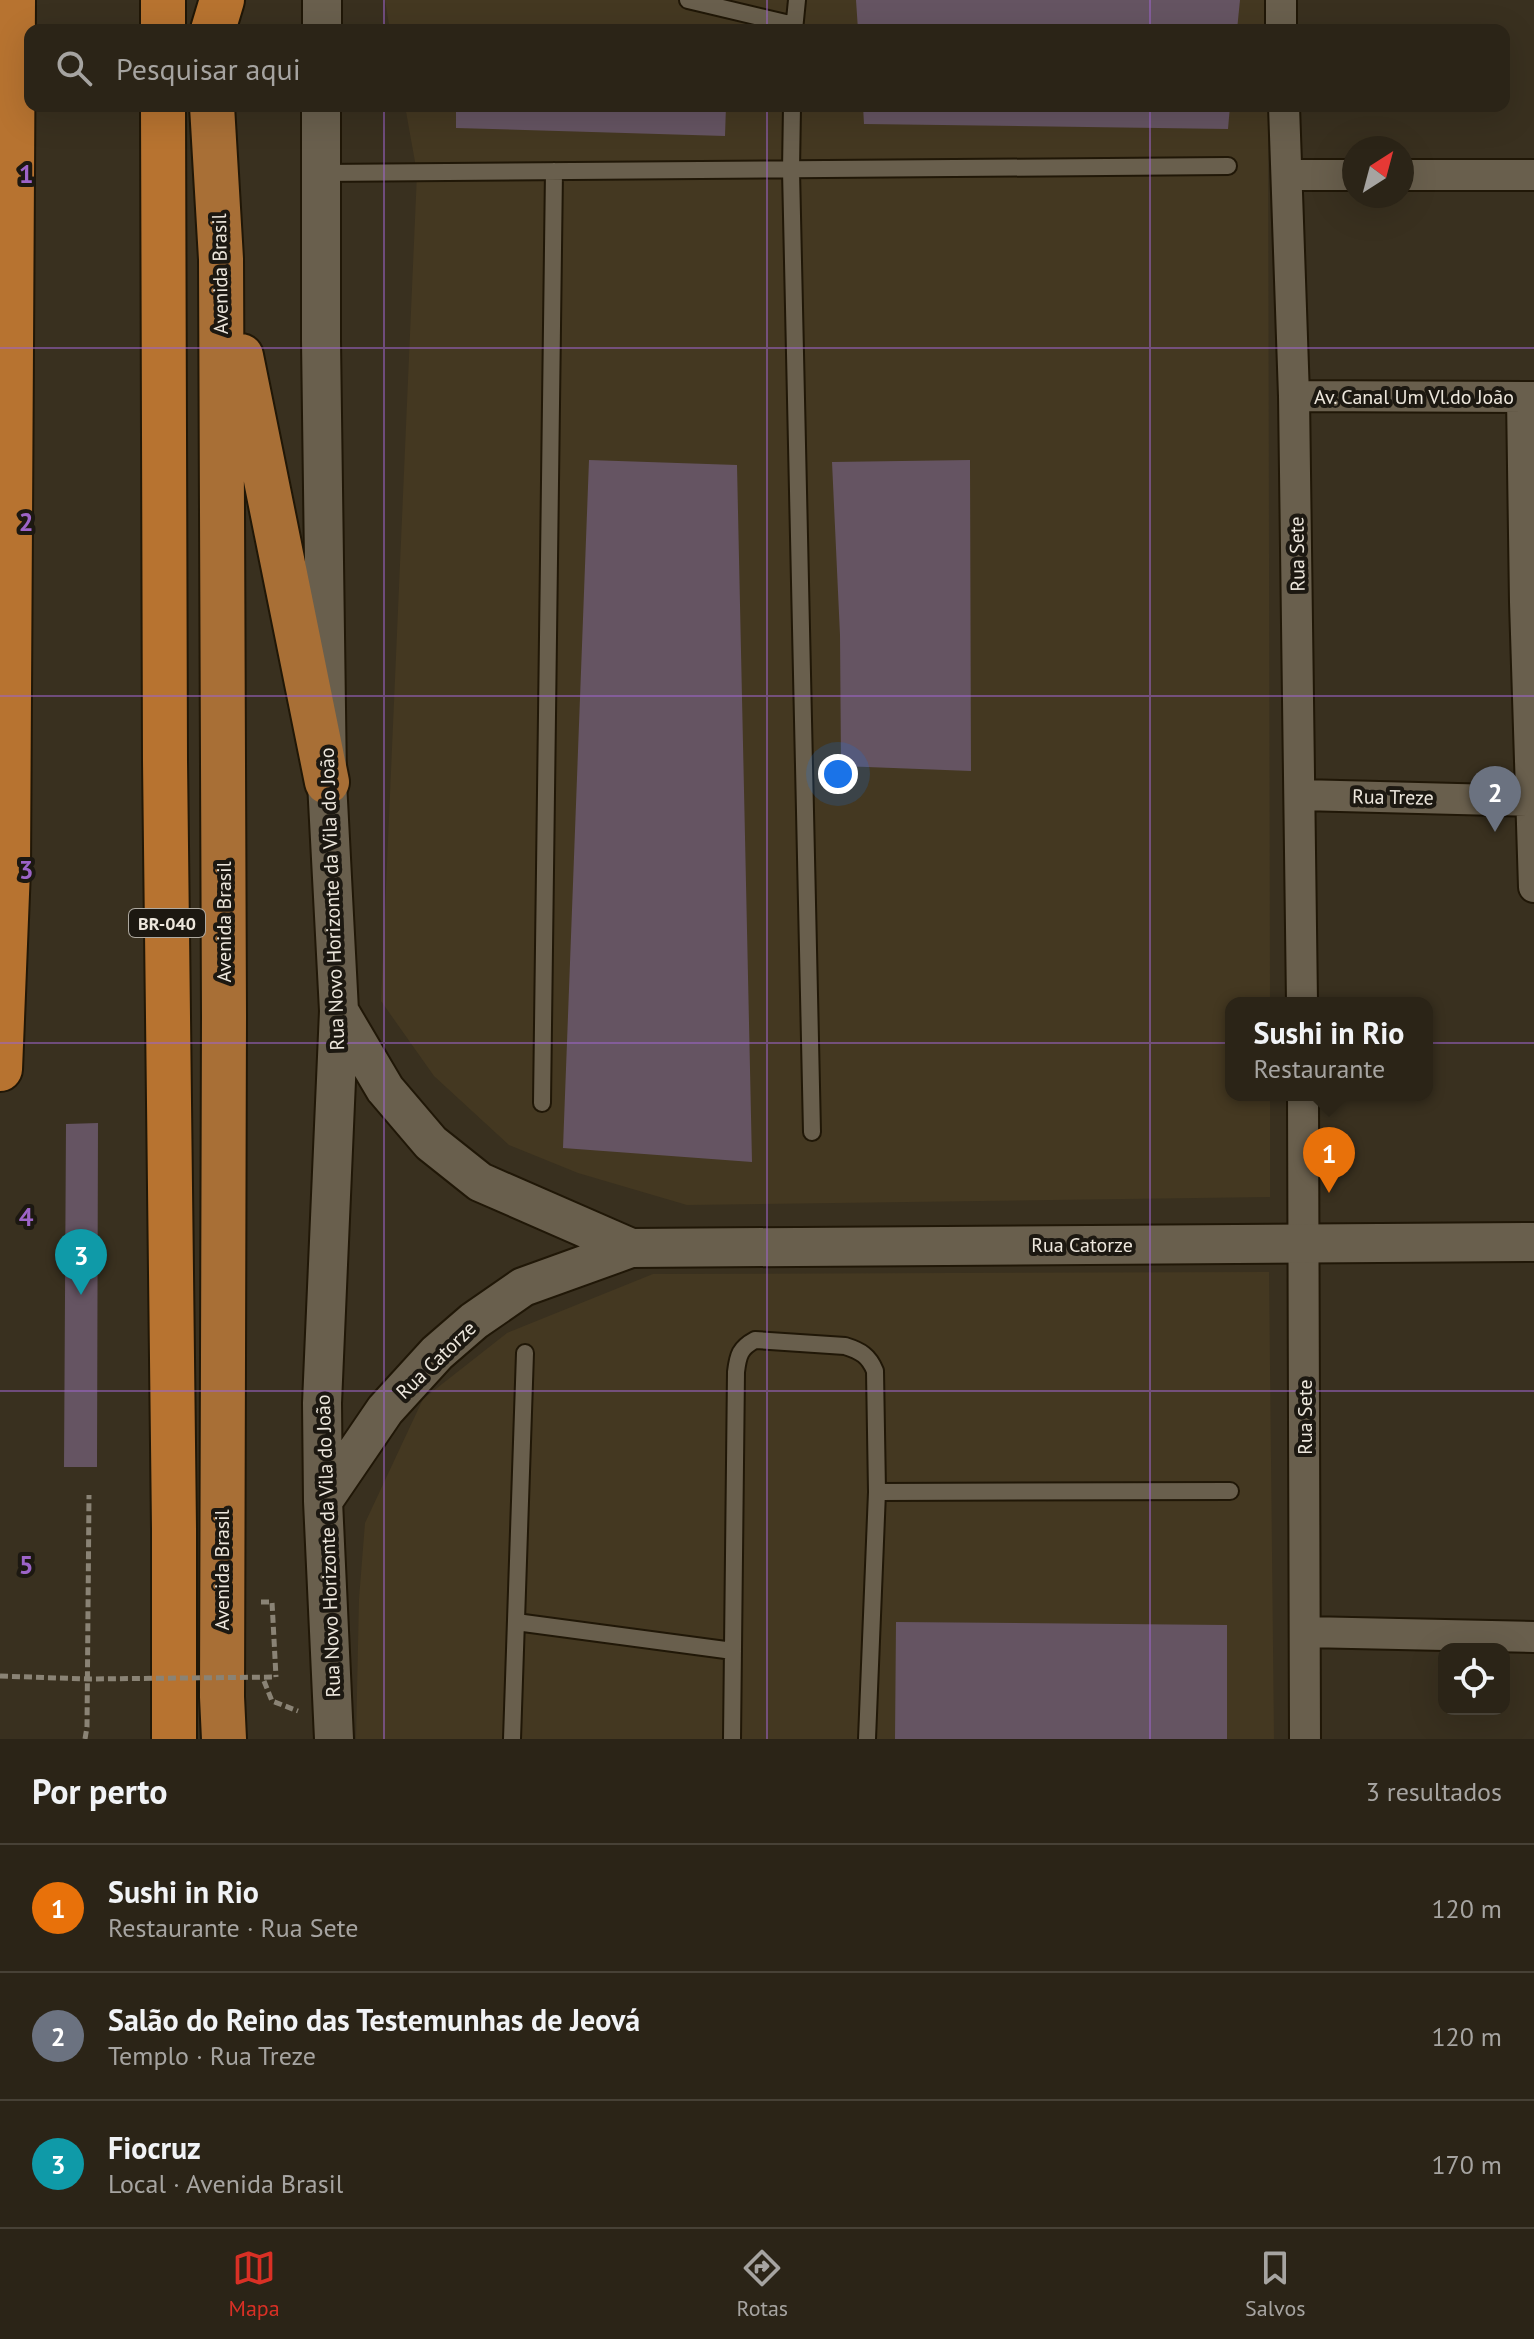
<!DOCTYPE html>
<html lang="pt">
<head>
<meta charset="utf-8">
<style>
  :root { --surface:#2b2417; --page:#332c20; --text:#f1f3f6; --muted:#a6a4a1; --line:#474136; --accent:#d93025 }
  body { margin:0; font-family:"PT Sans",sans-serif; background:var(--page); color:var(--text) }
  .controls { position:absolute; right:24px; bottom:24px; display:grid; overflow:hidden; border-radius:16px; box-shadow:0 8px 32px #0002 }
  .controls button { width:72px; height:72px; display:grid; place-items:center; padding:0; border:0; border-bottom:2px solid var(--line); background:var(--surface); color:var(--text); font:40px sans-serif }
  .compass { position:absolute; left:1342px; top:136px; width:72px; height:72px; border-radius:50%; background:var(--surface); box-shadow:0 8px 32px #0002; rotate:36deg }
  .you { position:absolute; left:838px; top:774px; width:28px; height:28px; margin:-20px; border:6px solid #fff; border-radius:50%; background:#1a73e8; box-shadow:0 0 0 12px #1a73e833 }
  .badge { display:grid; place-items:center; width:52px; height:52px; border-radius:50%; background:var(--accent); color:#fff; font-size:26px; font-weight:700 }
  .pin { position:absolute; translate:-50% -66px; filter:drop-shadow(0 2px 4px #0008) }
  .pin::after { content:''; position:absolute; top:42px; width:28px; height:24px; background:inherit; clip-path:polygon(0 0,100% 0,50% 100%) }
  .popup { position:absolute; left:1225px; top:997px; width:208px; height:104px; box-sizing:border-box; display:grid; place-content:center; border-radius:16px; background:var(--surface); filter:drop-shadow(0 2px 6px #0005); font-size:26px; white-space:nowrap; color:var(--muted) }
  .popup b { font-size:30px; color:var(--text) }
  .popup::after { content:''; position:absolute; left:50%; top:100%; margin-left:-16px; border:16px solid transparent; border-top-color:var(--surface) }
  .list { margin:0; padding:0; list-style:none }
  h2 { display:flex; justify-content:space-between; align-items:center; height:104px; margin:0; padding:0 32px; font-size:34px }
  h2 small { font-size:26px; font-weight:400; color:var(--muted) }
  .list li { display:grid; grid-template-columns:52px 1fr auto; gap:24px; align-items:center; box-sizing:border-box; height:128px; padding:0 32px; border-top:2px solid var(--line) }
  .list b { display:block; font-size:30px; white-space:nowrap }
  .list p { margin:0; font-size:26px; white-space:nowrap; color:var(--muted) }
  .list em { font-size:26px; font-style:normal; color:var(--muted) }
  .icon { flex:none; width:44px; height:44px; fill:none; stroke:currentColor; stroke-width:2; stroke-linecap:round; stroke-linejoin:round }
  .map { position:relative; flex:none; width:1534px; height:1739px; overflow:hidden }
  .search { position:absolute; background:var(--surface); box-shadow:0 8px 32px #0002; left:24px; right:24px; top:24px; height:88px; display:flex; align-items:center; gap:20px; box-sizing:border-box; padding:0 28px; border-radius:16px; color:var(--muted); font-size:30px }
  .sheet { height:488px; background:var(--surface) }
  nav { display:flex; justify-content:space-around; align-items:center; box-sizing:border-box; height:112px; border-top:2px solid var(--line); background:var(--surface); font-size:22px; color:var(--muted) }
  nav a { display:grid; justify-items:center; gap:4px }
  nav .on { color:var(--accent) }
  .map>svg:first-child { display:block }
  .built { fill:#443821 }
  .building { fill:#655462 }
  .lines { fill:none; stroke-linecap:round; stroke-linejoin:round }
  .service-casing { stroke:#201707; stroke-width:20 }
  .minor-casing { stroke:#201707; stroke-width:34 }
  .tertiary-casing { stroke:#201707; stroke-width:42 }
  .trunk-casing { stroke:#201707; stroke-width:48 }
  .motorway-casing { stroke:#201707; stroke-width:48 }
  .path { stroke:#8a8375; stroke-width:5; stroke-dasharray:8 4; stroke-linecap:butt }
  .service { stroke:#695f4d; stroke-width:16 }
  .minor { stroke:#695f4d; stroke-width:30 }
  .tertiary { stroke:#695f4d; stroke-width:38 }
  .trunk { stroke:#a86f36; stroke-width:44 }
  .motorway { stroke:#b77330; stroke-width:44 }
  .path-bridge { stroke:#8a8375; stroke-width:5; stroke-dasharray:8 4; stroke-linecap:butt }
  .grid { fill:none; stroke:#9d64c8; stroke-width:2; stroke-opacity:0.55 }
  .labels { text-anchor:middle; dominant-baseline:central; stroke-width:8; stroke-linejoin:round; paint-order:stroke }
  .shield { fill:#1c1811; stroke:#aea9a0; stroke-width:2 }
  .shield-label { font-size:18px; font-weight:bold; fill:#ede7dd }
  .street-label { font-size:20px; fill:#ede7dd; stroke:#1c1811 }
  .grid-label { font-size:26px; text-anchor:middle; font-weight:bold; fill:#9d64c8; stroke:#1c1811; stroke-width:8; stroke-linejoin:round; paint-order:stroke }
</style>
</head>
<body>
<div class="map">
<svg width="1534" height="1739" viewBox="0 0 1534 1739">
  <rect width="100%" height="100%" fill="#39301f"/>
  <path class="built" d="M385,0H1267L1268,30H390Z
    M405,106H1268L1270,1003H1231V1095H1270V1197L687,1205L578,1173L509,1145L434,1076L381,1001L417,173Z
    M1269,1272L1274,1739H356L359,1599L365,1523L423,1399L507,1333L653,1274Z"/>
  <path class="building" d="M856,0H1240L1237,30H858Z
    M456,106H726L725,136L456,128Z
    M863,106H1230L1228,129L864,124Z
    M589,460L737,465L752,1162L563,1148Z
    M970,460L971,771L841,766L840,635L832,462Z
    M98,1123L97,1467H64L66,1124Z
    M896,1622L1227,1625V1739H895Z"/>
  <g class="lines">
    <defs>
      <path id="service" d="M688,0L794,25
        M794,30L797,0
        M792,106L791,170L812,1132
        M321,173L1228,166
        M542,1103L554,171
        M877,1492L1230,1491
        M516,1622L733,1651
        M512,1739L525,1353
        M732,1739L736,1372C738,1355 740,1348 755,1340L845,1346C861,1351 869,1356 875,1371L877,1492L867,1739"/>
      <path id="minor" d="M1281,30V0
        M1284,106L1294,396L1302,1003
        M1287,175H1354
        M1402,175H1534
        M1294,396L1534,397
        M1522,397L1525,602L1534,887
        M1301,795L1534,801
        M1303,1095L1305,1739
        M1306,1632L1534,1637"/>
      <path id="tertiary" d="M322,30V0
        M321,106V341L327,782L339,1011L322,1403L323,1501L334,1739
        M339,1011L385,1089L431,1143L480,1182L631,1248
        M323,1501L385,1410L437,1353L474,1321L523,1287L631,1248L1534,1242"/>
      <path id="trunk" d="M212,106L221,259L224,1016L222,1697L224,1739
        M241,356L327,782"/>
      <path id="motorway" d="M163,0V30
        M213,30L222,0
        M163,106L165,761L174,1529V1739
        M0,1069L8,869L13,0"/>
    </defs>
    <use href="#service" class="service-casing"/>
    <use href="#minor" class="minor-casing"/>
    <use href="#tertiary" class="tertiary-casing"/>
    <use href="#trunk" class="trunk-casing"/>
    <use href="#motorway" class="motorway-casing"/>
    <path class="path" d="M261,1602H272L276,1677
      M264,1681L272,1701L298,1711
      M85,1739L87,1727L89,1495"/>
    <use href="#service" class="service"/>
    <use href="#minor" class="minor"/>
    <use href="#tertiary" class="tertiary"/>
    <use href="#trunk" class="trunk"/>
    <use href="#motorway" class="motorway"/>
    <path class="path-bridge" d="M0,1676L88,1679L276,1677"/>
  </g>
  <path class="grid" d="M384,0V30M767,0V30M1150,0V30M384,106V1739M767,106V1739M1150,106V1739M0,348H1534M0,696H1534M0,1043H1534M0,1391H1534"/>
  <g class="labels">
    <rect class="shield" x="129" y="909" width="76" height="28" rx="6"/>
    <g class="shield-label">
      <text x="167" y="923">BR-040</text>
    </g>
    <g class="street-label">
      <text transform="translate(220 274) rotate(-91)">Avenida Brasil</text>
      <text x="1414" y="397">Av. Canal Um Vl.do João</text>
      <text transform="translate(1297 554) rotate(-91)">Rua Sete</text>
      <text transform="translate(1393 797) rotate(1)">Rua Treze</text>
      <text transform="translate(332 899) rotate(-92)">Rua Novo Horizonte da Vila do João</text>
      <text transform="translate(224 922) rotate(-90)">Avenida Brasil</text>
      <text x="1082" y="1245">Rua Catorze</text>
      <text transform="translate(436 1360) rotate(-44)">Rua Catorze</text>
      <text transform="translate(1305 1417) rotate(-90)">Rua Sete</text>
      <text transform="translate(328 1546) rotate(-92)">Rua Novo Horizonte da Vila do João</text>
      <text transform="translate(222 1570) rotate(-90)">Avenida Brasil</text>
    </g>
  </g>
  <g class="grid-label">
    <text x="26" y="183">1</text>
    <text x="26" y="531">2</text>
    <text x="26" y="879">3</text>
    <text x="26" y="1226">4</text>
    <text x="26" y="1574">5</text>
  </g>
</svg>
<div class="controls">
<button><svg class="icon" aria-label="locate" viewBox="0 0 24 24"><circle cx="12" cy="12" r="6"/><path d="M12 2v4M12 18v4M2 12h4M18 12h4"/></svg></button>
</div>
<svg class="compass" viewBox="-18 -18 36 36"><path d="M0-13l5 13h-10z" fill="#e53935"/><path d="M0 13l5-13h-10z" fill="#a6a4a1"/></svg>
<div class="you"></div>
<div class="pin badge" style="left:1329px;top:1193px;background:#e8710a">1</div>
<div class="popup"><b>Sushi in Rio</b>Restaurante</div>
<div class="pin badge" style="left:1495px;top:832px;background:#6b7280">2</div>
<div class="pin badge" style="left:81px;top:1295px;background:#0f9aa8">3</div>
<div class="search"><svg class="icon" aria-label="search" viewBox="0 0 24 24"><circle cx="10" cy="10" r="6"/><path d="M15 15l6 6"/></svg>Pesquisar aqui</div>
</div>
<section class="sheet">
<h2>Por perto<small>3 resultados</small></h2>
<ul class="list">
<li><span class="badge" style="background:#e8710a">1</span><div><b>Sushi in Rio</b><p>Restaurante · Rua Sete</p></div><em>120 m</em></li>
<li><span class="badge" style="background:#6b7280">2</span><div><b>Salão do Reino das Testemunhas de Jeová</b><p>Templo · Rua Treze</p></div><em>120 m</em></li>
<li><span class="badge" style="background:#0f9aa8">3</span><div><b>Fiocruz</b><p>Local · Avenida Brasil</p></div><em>170 m</em></li>
</ul>
</section>
<nav>
<a class="on"><svg class="icon" aria-label="map" viewBox="0 0 24 24"><path d="M3 6l6-2 6 2 6-2v14l-6 2-6-2-6 2zM9 4v14M15 6v14"/></svg>Mapa</a>
<a><svg class="icon" aria-label="directions" viewBox="0 0 24 24"><path d="M12 3l9 9-9 9-9-9zM9 14v-3h6M13 9l2 2-2 2"/></svg>Rotas</a>
<a><svg class="icon" aria-label="saved" viewBox="0 0 24 24"><path d="M7 4h10v16l-5-4-5 4z"/></svg>Salvos</a>
</nav>
</body>
</html>
